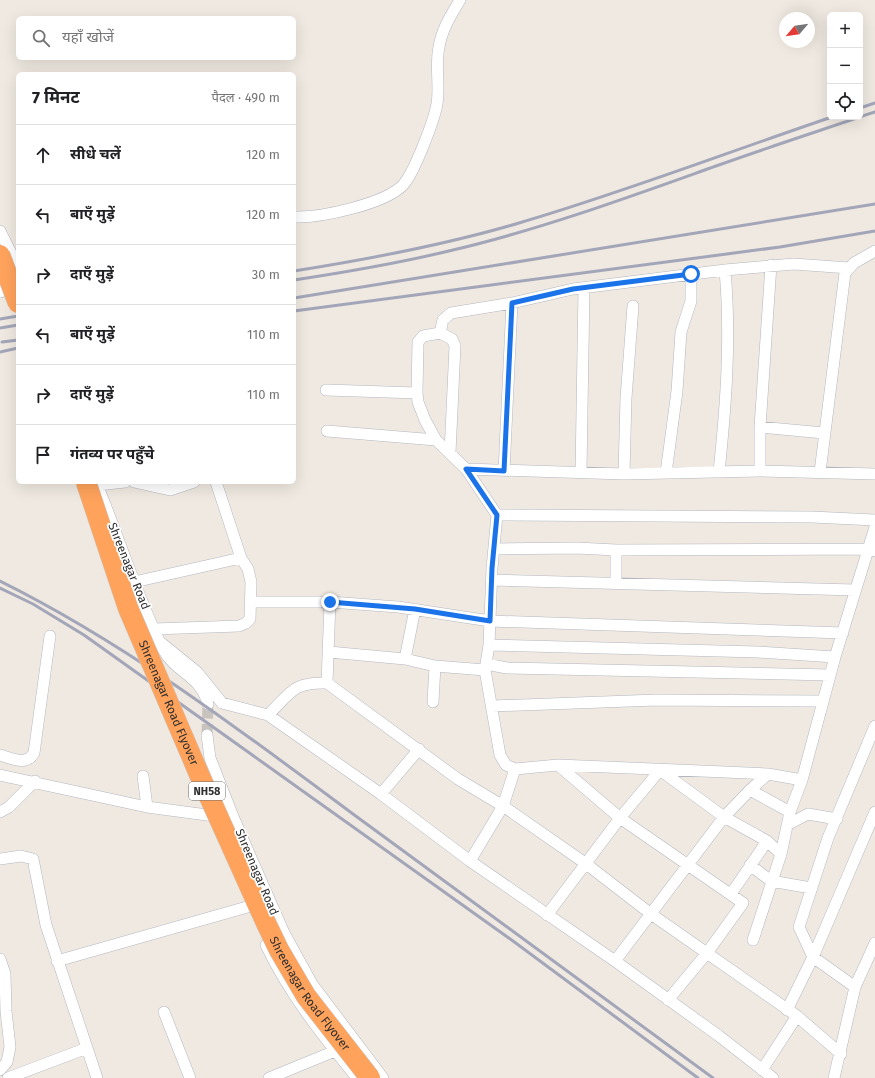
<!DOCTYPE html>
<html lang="hi">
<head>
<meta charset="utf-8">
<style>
  :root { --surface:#fff; --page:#f2f2f2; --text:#202124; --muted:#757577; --line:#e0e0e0 }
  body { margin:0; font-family:"Fira Sans","Noto Sans Devanagari",sans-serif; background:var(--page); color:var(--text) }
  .controls { position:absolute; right:12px; top:12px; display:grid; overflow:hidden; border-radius:6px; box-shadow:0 4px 16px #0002 }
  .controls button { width:36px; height:36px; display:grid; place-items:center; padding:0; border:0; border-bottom:1px solid var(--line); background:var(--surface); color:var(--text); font:20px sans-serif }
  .compass { position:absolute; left:779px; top:12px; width:36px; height:36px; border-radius:50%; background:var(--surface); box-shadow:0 4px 16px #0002; rotate:241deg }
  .stop { position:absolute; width:12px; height:12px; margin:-9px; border:3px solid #1a73e8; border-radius:50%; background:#fff }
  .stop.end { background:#1a73e8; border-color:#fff; box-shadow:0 1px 4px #0008 }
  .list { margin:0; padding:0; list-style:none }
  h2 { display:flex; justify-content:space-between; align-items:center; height:52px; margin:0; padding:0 16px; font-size:17px }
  h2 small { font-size:13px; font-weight:400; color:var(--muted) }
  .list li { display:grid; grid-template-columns:26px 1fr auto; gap:12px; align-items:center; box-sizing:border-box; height:60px; padding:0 16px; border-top:1px solid var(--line) }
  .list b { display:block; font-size:15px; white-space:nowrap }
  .list em { font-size:13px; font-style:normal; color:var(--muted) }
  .icon { flex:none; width:22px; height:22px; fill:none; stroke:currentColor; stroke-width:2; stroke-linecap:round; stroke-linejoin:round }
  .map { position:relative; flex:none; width:875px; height:1078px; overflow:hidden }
  .search { position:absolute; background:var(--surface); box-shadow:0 4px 16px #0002; left:16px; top:16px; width:280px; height:44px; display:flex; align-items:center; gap:10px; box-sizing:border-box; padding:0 14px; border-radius:6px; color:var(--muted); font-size:15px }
  .panel { position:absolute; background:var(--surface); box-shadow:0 4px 16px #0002; left:16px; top:72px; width:280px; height:412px; border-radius:6px }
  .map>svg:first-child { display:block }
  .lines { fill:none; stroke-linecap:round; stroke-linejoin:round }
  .street-tunnel { stroke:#c8c4bd; stroke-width:11; stroke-dasharray:11 5.5; stroke-linecap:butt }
  .street-casing { stroke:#b4b7c1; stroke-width:12 }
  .street { stroke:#fff; stroke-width:11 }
  .rail { stroke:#a3a6b8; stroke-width:3 }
  .highway-bridge-casing { stroke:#c9c9c9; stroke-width:21; stroke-linecap:butt }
  .highway-bridge { stroke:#ffa35c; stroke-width:20 }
  .route { stroke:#1a73e8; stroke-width:5 }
  .labels { text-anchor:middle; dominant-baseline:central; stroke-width:3.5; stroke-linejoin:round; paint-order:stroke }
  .shield { fill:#fff; stroke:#6d6d6d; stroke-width:1 }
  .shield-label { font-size:11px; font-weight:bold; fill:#2e2e2e }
  .street-label { font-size:12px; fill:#2e2e2e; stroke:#fff }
</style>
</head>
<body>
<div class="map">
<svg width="875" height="1078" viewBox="0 0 875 1078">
  <rect width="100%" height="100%" fill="#efe9e1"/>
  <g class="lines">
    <path class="street-tunnel" d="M207,735L208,704"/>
    <defs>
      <path id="street" d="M294,217C320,218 385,204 403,185C414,173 434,121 437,104C440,85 435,65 439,47C442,29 451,15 460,0
        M0,231L18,267
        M0,292L17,287
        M440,333L452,339L455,346L450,453
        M326,390L417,393
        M760,427L824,433
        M327,431L436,440
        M466,469L624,474L760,471L875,474
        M504,471L512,303
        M760,471V427L771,265
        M581,472L584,288
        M719,472C726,405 731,338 725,270
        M820,472L845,273L854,263L875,251
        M666,473L677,391L681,332L691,301V274
        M624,474L626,398L633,306
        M96,482C119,537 136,595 163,649C176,674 200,674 208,704
        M134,482L170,490L194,482
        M97,485L125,482
        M497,515L812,517L875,520
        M494,549L577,548L616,550V583
        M616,550L867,549L875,551
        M492,580L855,590
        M134,582L241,558
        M250,602H330L398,607L490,621L843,633
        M154,629L239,626L246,623L250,619L251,582L248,569L241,558L216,482
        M160,642L197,672L222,703L268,715L381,794L470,861L615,961L719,1036L773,1078
        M489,645L758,652L835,657
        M329,652L405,659L435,666L485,670
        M405,659L415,609
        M486,664L507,668L830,675
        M327,683L330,602
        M433,702L435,666
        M492,706L657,700L823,701
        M268,715C291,693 292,682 327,683L458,779L503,806L585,863L651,914L797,1016L841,1054
        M207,735L210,758L234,819L284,933L312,984L383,1078
        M0,755C13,759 26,766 34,753L50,636
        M558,765L620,818L743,903L707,953L668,1000
        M0,775L147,807L222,817
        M143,776L147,807
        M802,780L768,774L725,772L558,765L515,769L506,765L500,755L485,670L489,645L492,568L497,515L466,469L436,440L425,420L418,402L417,393L418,342L423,336L440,333L443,320L451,313L512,303L573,289L725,270L794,264L849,268
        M750,790L768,774
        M381,794L419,749
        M0,812L9,807L35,781
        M787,825L808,814L837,819
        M0,859L21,856L33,859L46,925L97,1078
        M470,861L503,806L515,769
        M750,865L771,881L811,888
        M731,894L767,841
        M547,915L620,818L660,770L724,817L767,841L781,854
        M753,940L781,854L790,812L802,780L835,657L875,527
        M266,945C289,994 323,1036 357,1078
        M0,959L5,974L6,1011L10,1047L7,1062L0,1070
        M57,961L261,903
        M615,961L724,817L750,790L790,812
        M855,987L813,957L799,927L828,838L875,726
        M787,1010L813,957L875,812
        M164,1012L190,1078
        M762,1070L797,1016
        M8,1078L87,1048
        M269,1078L335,1051
        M834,1078L855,987L875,943"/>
    </defs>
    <use href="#street" class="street-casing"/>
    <use href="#street" class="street"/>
    <path class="rail" d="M860,108L875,103
      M294,271C370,259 445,245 519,223C625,192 728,152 832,117
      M294,280C347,272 400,263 453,250C542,229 629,197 716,166C769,147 822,130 875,112
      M294,298L875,204
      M294,311L780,247L875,231
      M0,319L18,316
      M0,328L18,325
      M2,342L18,340
      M0,352L18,348
      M0,581C127,644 240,730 353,814C473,903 593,991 713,1078
      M0,588L33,604L84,635L513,941L698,1078"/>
    <defs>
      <g id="highway-bridge">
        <path d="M0,255L18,303"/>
        <path id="s1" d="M86,482L128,608L199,774L266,923L279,950L306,996L370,1078"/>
      </g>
    </defs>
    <use href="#highway-bridge" class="highway-bridge-casing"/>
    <use href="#highway-bridge" class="highway-bridge"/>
  </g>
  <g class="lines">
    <path class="route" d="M330,602L415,609L490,621L492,568L497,515L466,469L504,471L512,303L573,289L691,274"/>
  </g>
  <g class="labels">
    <rect class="shield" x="189" y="782" width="36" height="18" rx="3"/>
    <g class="shield-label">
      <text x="207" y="791">NH58</text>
    </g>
    <g class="street-label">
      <text transform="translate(129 566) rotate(68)">Shreenagar Road</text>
      <text stroke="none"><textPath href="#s1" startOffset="236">Shreenagar Road Flyover</textPath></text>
      <text transform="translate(257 872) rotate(67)">Shreenagar Road</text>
      <text stroke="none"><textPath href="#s1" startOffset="560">Shreenagar Road Flyover</textPath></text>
    </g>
  </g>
</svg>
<div class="controls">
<button>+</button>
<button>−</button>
<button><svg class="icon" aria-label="locate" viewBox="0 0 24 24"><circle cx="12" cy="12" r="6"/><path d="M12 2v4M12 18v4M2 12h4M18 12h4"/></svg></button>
</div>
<svg class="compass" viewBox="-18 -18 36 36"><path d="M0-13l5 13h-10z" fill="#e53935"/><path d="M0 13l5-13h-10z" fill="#757577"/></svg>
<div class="stop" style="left:691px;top:274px"></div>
<div class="stop end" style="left:330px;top:602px"></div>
<div class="search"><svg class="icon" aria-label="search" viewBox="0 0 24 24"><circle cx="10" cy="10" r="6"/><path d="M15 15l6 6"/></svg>यहाँ खोजें</div>
<section class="panel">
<h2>7 मिनट<small>पैदल · 490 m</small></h2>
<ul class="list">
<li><svg class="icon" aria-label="ahead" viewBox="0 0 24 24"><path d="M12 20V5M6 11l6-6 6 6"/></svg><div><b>सीधे चलें</b></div><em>120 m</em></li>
<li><svg class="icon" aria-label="left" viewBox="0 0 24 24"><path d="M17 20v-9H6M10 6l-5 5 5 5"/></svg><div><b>बाएँ मुड़ें</b></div><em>120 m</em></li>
<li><svg class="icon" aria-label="right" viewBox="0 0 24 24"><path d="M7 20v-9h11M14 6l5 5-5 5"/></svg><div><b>दाएँ मुड़ें</b></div><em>30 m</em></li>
<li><svg class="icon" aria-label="left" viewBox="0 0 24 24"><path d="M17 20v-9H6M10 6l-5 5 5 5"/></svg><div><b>बाएँ मुड़ें</b></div><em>110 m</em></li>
<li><svg class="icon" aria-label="right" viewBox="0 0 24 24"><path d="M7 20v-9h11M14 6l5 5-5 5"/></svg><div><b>दाएँ मुड़ें</b></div><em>110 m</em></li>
<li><svg class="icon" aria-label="arrive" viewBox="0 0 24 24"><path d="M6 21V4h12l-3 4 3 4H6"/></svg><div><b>गंतव्य पर पहुँचे</b></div></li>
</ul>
</section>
</div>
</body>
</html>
